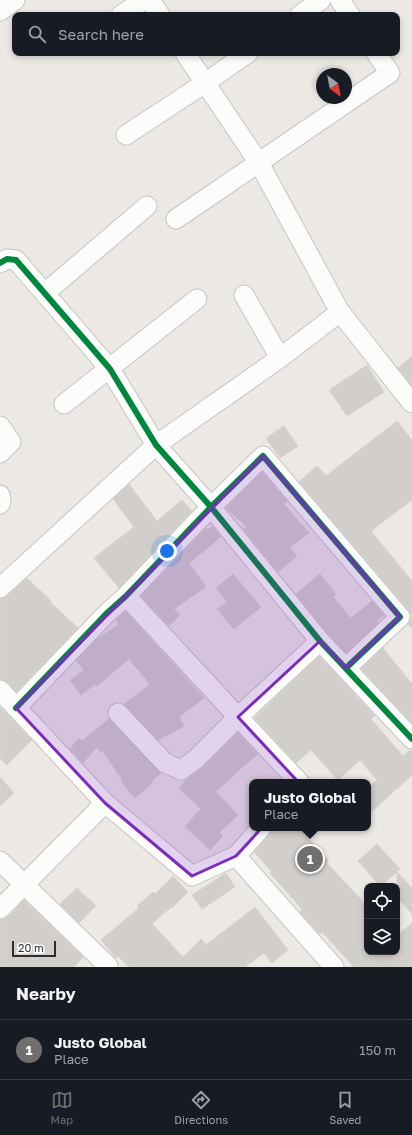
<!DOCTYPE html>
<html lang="en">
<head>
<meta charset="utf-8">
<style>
  :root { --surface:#171b24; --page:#20242c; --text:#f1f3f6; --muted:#9ea1a6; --line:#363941; --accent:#706f6e }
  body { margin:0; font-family:"Golos Text",sans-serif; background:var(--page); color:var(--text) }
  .controls { position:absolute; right:12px; bottom:12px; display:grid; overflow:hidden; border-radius:8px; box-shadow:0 2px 6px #0003 }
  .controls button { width:36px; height:36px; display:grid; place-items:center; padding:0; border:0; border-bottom:1px solid var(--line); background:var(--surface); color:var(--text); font:20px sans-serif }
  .compass { position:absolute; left:316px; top:68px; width:36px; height:36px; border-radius:50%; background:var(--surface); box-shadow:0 2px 6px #0003; rotate:148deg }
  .scale { position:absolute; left:12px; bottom:10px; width:44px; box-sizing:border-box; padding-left:4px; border:2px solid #2e2e2e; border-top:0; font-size:11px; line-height:14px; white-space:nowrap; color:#2e2e2e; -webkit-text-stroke:3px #fff; paint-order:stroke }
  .you { position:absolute; left:167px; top:551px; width:14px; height:14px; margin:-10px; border:3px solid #fff; border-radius:50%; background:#1a73e8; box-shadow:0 0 0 6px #1a73e833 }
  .badge { display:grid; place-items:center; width:26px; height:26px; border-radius:50%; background:var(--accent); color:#fff; font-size:13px; font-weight:700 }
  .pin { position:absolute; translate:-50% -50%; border:2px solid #fff; box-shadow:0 1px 4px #0006 }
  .popup { position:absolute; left:249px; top:779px; width:122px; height:52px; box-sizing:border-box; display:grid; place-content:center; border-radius:8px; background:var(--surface); filter:drop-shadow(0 1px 3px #0005); font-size:13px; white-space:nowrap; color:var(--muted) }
  .popup b { font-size:15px; color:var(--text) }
  .popup::after { content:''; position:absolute; left:50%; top:100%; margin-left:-8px; border:8px solid transparent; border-top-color:var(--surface) }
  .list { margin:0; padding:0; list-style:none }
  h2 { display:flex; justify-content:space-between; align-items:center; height:52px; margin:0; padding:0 16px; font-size:17px }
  h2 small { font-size:13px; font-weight:400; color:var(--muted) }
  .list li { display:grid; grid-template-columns:26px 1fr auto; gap:12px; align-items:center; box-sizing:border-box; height:60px; padding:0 16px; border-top:1px solid var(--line) }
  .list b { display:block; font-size:15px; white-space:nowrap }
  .list p { margin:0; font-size:13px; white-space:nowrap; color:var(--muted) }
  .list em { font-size:13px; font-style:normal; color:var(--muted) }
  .icon { flex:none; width:22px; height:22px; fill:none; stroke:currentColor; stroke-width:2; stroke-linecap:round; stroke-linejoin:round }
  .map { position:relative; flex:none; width:412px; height:967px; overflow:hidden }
  .search { position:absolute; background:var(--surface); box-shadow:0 2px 6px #0003; left:12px; right:12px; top:12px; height:44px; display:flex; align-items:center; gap:10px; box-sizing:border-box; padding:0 14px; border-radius:8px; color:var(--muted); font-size:15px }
  .sheet { height:112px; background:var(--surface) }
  nav { display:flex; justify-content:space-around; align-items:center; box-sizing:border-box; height:56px; border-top:1px solid var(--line); background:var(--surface); font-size:11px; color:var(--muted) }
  nav a { display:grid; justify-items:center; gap:2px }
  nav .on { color:var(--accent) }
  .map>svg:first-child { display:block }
  .building { fill:#d1cecb; stroke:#d7d4d0 }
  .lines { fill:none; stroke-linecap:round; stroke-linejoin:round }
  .minor-casing { stroke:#c5c4c5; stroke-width:21 }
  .minor { stroke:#fcfcfb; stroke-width:19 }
  .cycleway-casing { stroke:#fff; stroke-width:8 }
  .cycleway { stroke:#00873e; stroke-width:6 }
  .marked { fill:#7b2cbf; fill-opacity:0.2; stroke:#7b2cbf; stroke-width:3; stroke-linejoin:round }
</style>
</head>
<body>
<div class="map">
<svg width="412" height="967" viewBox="0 0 412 967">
  <rect width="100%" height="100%" fill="#ece8e4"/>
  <path class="building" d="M412,356V385L398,368Z
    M367,365L384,392L347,416L329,390Z
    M397,421L412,440V500L371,531L412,581V628L408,624L411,620V615L408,610L299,482L317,466L326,476Z
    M284,426L298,446L280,458L266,438Z
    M262,472L287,501L284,504L309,533L290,547L297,556L278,572L243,529L247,527L226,508Z
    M129,484L157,521L182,500L192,511L119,588L94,558L134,527L113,499Z
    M212,526L221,537L189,563L206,587L174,609L180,615L169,626L141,596L206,528L208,530Z
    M233,574L261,607L234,629L217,609L227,602L216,588Z
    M320,574L336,594L333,597L351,618L372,601L384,615L376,621L378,623L346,653L328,634L296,594Z
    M27,578L51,601L50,602L78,628L16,692L8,682L0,679V599L7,596Z
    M125,611L204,698L179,717L184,726L158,740L124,704L149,685L148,684L149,683L129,659L97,686L95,684L81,695L70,680L84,670L76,661L96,640L119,624L116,620Z
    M383,648L412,684V723L361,669Z
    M319,656L375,716L371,719L403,756L410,750H412V775L368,815V788L377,780L360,760L338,780L311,750L296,763L254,718Z
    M0,707L32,740L7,765L0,758Z
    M109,719L161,773L152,781L153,782L135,798L121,782L123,781L102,750L100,752L97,747L83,763L70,749L79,738L82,741Z
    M238,733L258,754L238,771L216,792L238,815L219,833L223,836L210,850L185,826L201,809L179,788L187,779L204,767Z
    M0,777L14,793L0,806Z
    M272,828H316L307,837L329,861L327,863L367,906V952H397V936L412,923V967H354L322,932L320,934L300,912L302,909L270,873L272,872L254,852L269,835Z
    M377,844L400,869L397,872L412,888V914L397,897V872L380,886L358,861Z
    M226,873L235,887L202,909L192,895Z
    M173,876L188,892L172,908L171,907L152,924L183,957L201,939L206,945L255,907L288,950L272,963L264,953L245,967H129L118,956L116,958L101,940L139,908L137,906L153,892L155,894Z
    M77,888L96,906L79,923L60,904Z
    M24,900L83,957L74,967H0V920L8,917Z"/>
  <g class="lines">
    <defs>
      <path id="minor" d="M150,0L160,15
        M340,0L350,15
        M0,11L15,0
        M121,15L144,0
        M300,15L321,0
        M185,53L259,163L340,312
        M126,135L205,83L248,53
        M176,219L390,73L376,53
        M0,263L7,259L16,260L110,369L156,445L211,507L320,641L412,739
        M45,293L147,206
        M244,295L280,358
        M64,404L197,299
        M0,426L11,442L0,453
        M0,495L1,502L0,504
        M0,588L156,445L280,358L340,312L412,403
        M0,690L105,803L192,876L236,856L334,967
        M16,708L106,614L126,596L211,507L263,456L400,617L346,668
        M118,713L165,763L181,770L196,759L238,717L126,596
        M299,782L238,717L320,641
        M236,856L261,828
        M0,861L108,966
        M0,909L105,803"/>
    </defs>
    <use href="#minor" class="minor-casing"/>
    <use href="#minor" class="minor"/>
    <defs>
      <path id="cycleway" d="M0,263L7,259L16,260L110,369L156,445L211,507L320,641L412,739
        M16,708L106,614L126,596L211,507L263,456L400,617L346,668"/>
    </defs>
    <use href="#cycleway" class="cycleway-casing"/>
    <use href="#cycleway" class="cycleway"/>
  </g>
  <path class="marked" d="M263,456L400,617L346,668L320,641L238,717L301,785L236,856L192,876L105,803L16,708Z"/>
</svg>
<div class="controls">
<button><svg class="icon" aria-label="locate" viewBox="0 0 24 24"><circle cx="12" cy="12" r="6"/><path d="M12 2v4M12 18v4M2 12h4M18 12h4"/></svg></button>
<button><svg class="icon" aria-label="layers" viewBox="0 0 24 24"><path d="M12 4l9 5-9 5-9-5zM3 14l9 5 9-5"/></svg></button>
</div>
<svg class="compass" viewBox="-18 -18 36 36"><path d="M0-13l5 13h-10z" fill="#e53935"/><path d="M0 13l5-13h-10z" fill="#9ea1a6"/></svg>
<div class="scale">20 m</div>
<div class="you"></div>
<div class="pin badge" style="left:310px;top:859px">1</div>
<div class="popup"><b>Justo Global</b>Place</div>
<div class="search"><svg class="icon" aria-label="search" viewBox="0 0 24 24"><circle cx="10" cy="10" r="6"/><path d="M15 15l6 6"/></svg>Search here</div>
</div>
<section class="sheet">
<h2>Nearby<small></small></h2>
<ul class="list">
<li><span class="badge">1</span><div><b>Justo Global</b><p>Place</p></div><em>150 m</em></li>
</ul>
</section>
<nav>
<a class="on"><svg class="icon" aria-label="map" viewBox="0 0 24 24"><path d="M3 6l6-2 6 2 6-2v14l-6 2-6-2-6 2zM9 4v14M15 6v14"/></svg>Map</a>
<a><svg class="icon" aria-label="directions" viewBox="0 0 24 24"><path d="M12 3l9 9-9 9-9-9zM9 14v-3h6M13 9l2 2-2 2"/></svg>Directions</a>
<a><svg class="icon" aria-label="saved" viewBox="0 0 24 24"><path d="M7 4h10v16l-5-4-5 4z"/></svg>Saved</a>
</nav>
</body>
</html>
